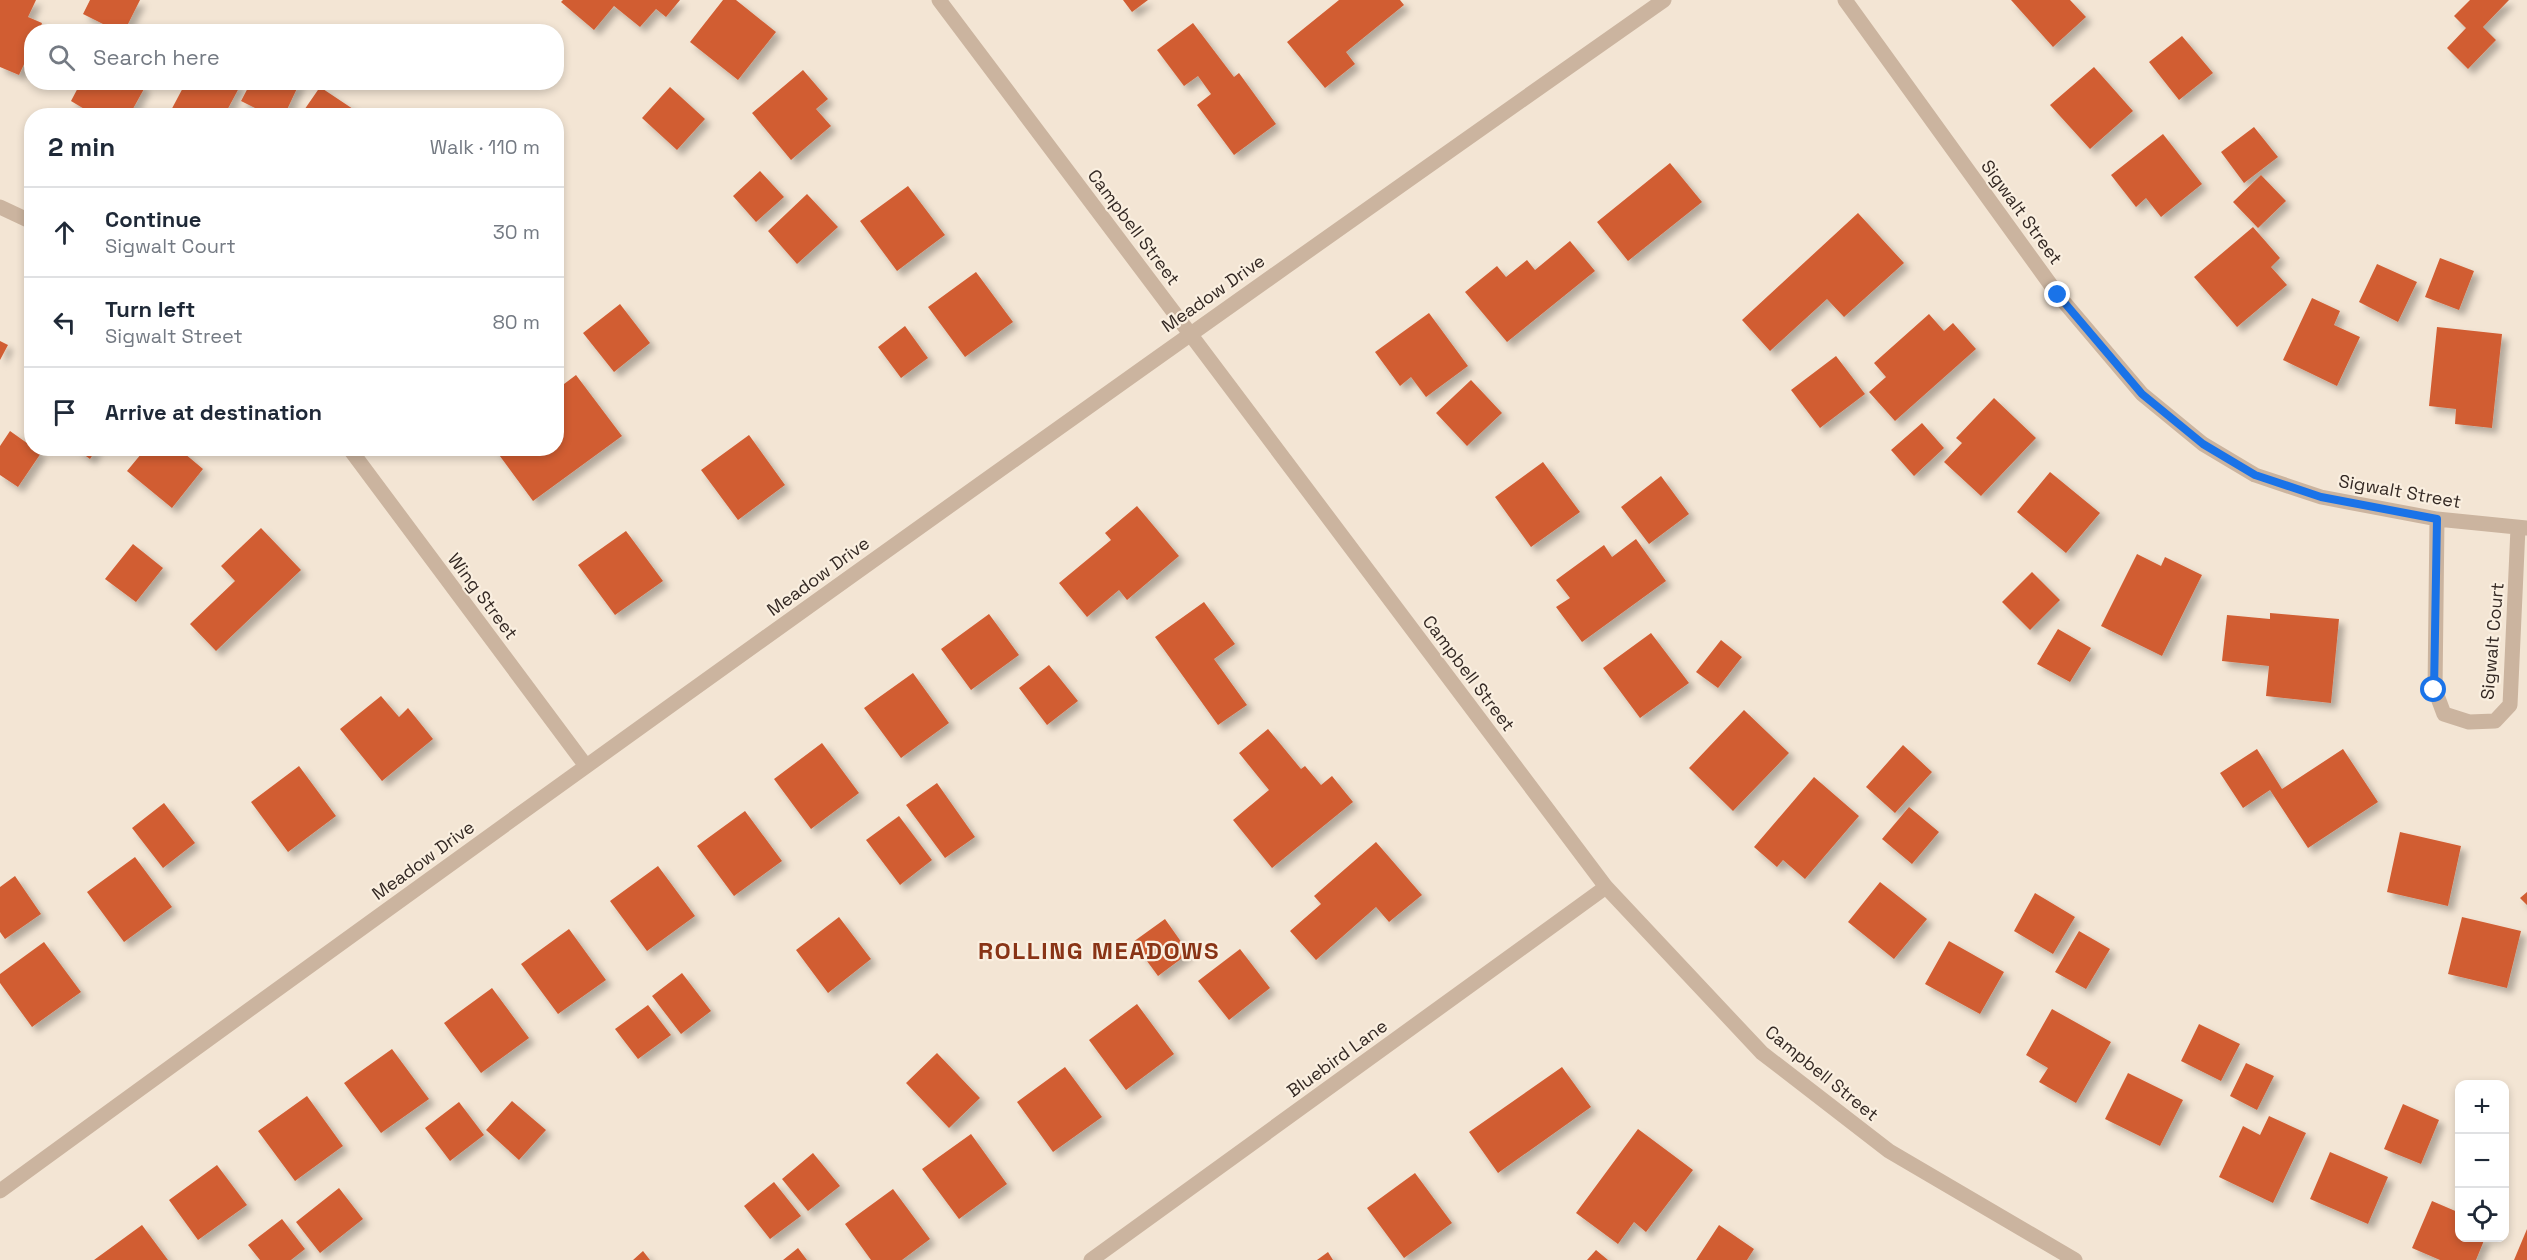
<!DOCTYPE html>
<html lang="en">
<head>
<meta charset="utf-8">
<style>
  :root { --surface:#fff; --page:#f6f6f7; --text:#1f2937; --muted:#747a83; --line:#e0e1e3 }
  body { margin:0; font-family:"Space Grotesk",sans-serif; background:var(--page); color:var(--text) }
  .controls { position:absolute; right:18px; bottom:18px; display:grid; overflow:hidden; border-radius:12px; box-shadow:0 3px 9px #0003 }
  .controls button { width:54px; height:54px; display:grid; place-items:center; padding:0; border:0; border-bottom:2px solid var(--line); background:var(--surface); color:var(--text); font:30px sans-serif }
  .stop { position:absolute; width:18px; height:18px; margin:-14px; border:4px solid #1a73e8; border-radius:50%; background:#fff }
  .stop.end { background:#1a73e8; border-color:#fff; box-shadow:0 2px 6px #0008 }
  .list { margin:0; padding:0; list-style:none }
  h2 { display:flex; justify-content:space-between; align-items:center; height:78px; margin:0; padding:0 24px; font-size:26px }
  h2 small { font-size:20px; font-weight:400; color:var(--muted) }
  .list li { display:grid; grid-template-columns:39px 1fr auto; gap:18px; align-items:center; box-sizing:border-box; height:90px; padding:0 24px; border-top:2px solid var(--line) }
  .list b { display:block; font-size:22px; white-space:nowrap }
  .list p { margin:0; font-size:20px; white-space:nowrap; color:var(--muted) }
  .list em { font-size:20px; font-style:normal; color:var(--muted) }
  .icon { flex:none; width:33px; height:33px; fill:none; stroke:currentColor; stroke-width:2; stroke-linecap:round; stroke-linejoin:round }
  .map { position:relative; flex:none; width:2527px; height:1260px; overflow:hidden }
  .search { position:absolute; background:var(--surface); box-shadow:0 3px 9px #0003; left:24px; top:24px; width:540px; height:66px; display:flex; align-items:center; gap:15px; box-sizing:border-box; padding:0 21px; border-radius:24px; color:var(--muted); font-size:22px }
  .panel { position:absolute; background:var(--surface); box-shadow:0 3px 9px #0003; left:24px; top:108px; width:540px; height:348px; border-radius:24px }
  .map>svg:first-child { display:block }
  .building { fill:#d15d33; filter:url(#shadow) }
  .lines { fill:none; stroke-linecap:round; stroke-linejoin:round }
  .minor { stroke:#cbb49f; stroke-width:15 }
  .route { stroke:#1a73e8; stroke-width:8 }
  .labels { text-anchor:middle; dominant-baseline:central; stroke-width:4.5; stroke-linejoin:round; paint-order:stroke }
  .street-label { font-size:18px; fill:#342924; stroke:#faefe0 }
  .district-label { font-size:24px; font-weight:bold; letter-spacing:1.5px; fill:#893416; stroke:#faefe0 }
</style>
</head>
<body>
<div class="map">
<svg width="2527" height="1260" viewBox="0 0 2527 1260">
  <defs>
    <filter id="shadow"><feDropShadow dx="5.5" dy="5.5" stdDeviation="3" flood-color="#0004"/></filter>
  </defs>
  <rect width="100%" height="100%" fill="#f3e5d4"/>
  <path class="building" d="M0,0H36L28,17L42,23L39,32H32V47L19,75L0,67Z
    M90,0H140L124,32H119L83,14Z
    M563,0H680L666,17L656,9L640,27L614,6L594,30L561,2Z
    M723,0H736L776,32L738,80L690,42Z
    M1123,0H1148L1132,12Z
    M1339,0H1400L1404,5L1346,52L1355,64L1325,88L1287,42Z
    M2011,0H2070L2086,17L2053,47Z
    M2470,0H2509L2483,27L2496,40L2468,69L2447,48L2466,28L2454,16Z
    M1193,23L1234,77L1239,73L1276,124L1234,155L1197,105L1211,94L1198,76L1184,86L1157,50Z
    M2182,36L2213,73L2179,100L2149,62Z
    M2094,67L2133,111L2090,149L2050,105Z
    M803,70L828,99L816,109L831,126L791,160L752,113Z
    M81,82H138L145,87L129,116H96L71,101Z
    M186,82H233L240,86L224,116H168Z
    M251,82H300L284,116H271L241,101Z
    M320,87L353,109L349,116H300Z
    M670,87L705,119L677,150L642,118Z
    M2254,127L2278,157L2244,183L2221,152Z
    M2163,134L2202,184L2161,217L2146,198L2136,207L2111,175Z
    M1670,163L1702,202L1628,261L1597,222Z
    M760,171L784,197L756,222L733,196Z
    M2261,175L2286,201L2258,228L2233,202Z
    M908,186L945,235L897,271L860,221Z
    M807,194L838,227L797,264L768,231Z
    M1858,213L1904,263L1844,317L1827,299L1770,351L1742,320Z
    M2253,227L2280,258L2271,267L2287,285L2237,327L2194,277Z
    M1570,241L1595,271L1507,342L1465,292L1497,266L1506,277L1527,260L1535,270Z
    M2440,258L2474,271L2459,310L2425,297Z
    M2377,264L2417,282L2398,322L2359,302Z
    M976,272L1013,322L965,357L928,307Z
    M2312,298L2340,311L2334,325L2360,337L2337,386L2283,360Z
    M620,304L650,343L614,372L583,333Z
    M1429,313L1468,366L1426,397L1411,377L1400,386L1375,352Z
    M1929,314L1944,331L1953,323L1976,349L1895,421L1869,392L1886,377L1874,363Z
    M905,326L928,358L901,378L878,347Z
    M2437,327L2502,334L2492,428L2455,424L2456,409L2429,406Z
    M0,341L8,345L0,360Z
    M1836,356L1865,394L1820,428L1791,390Z
    M576,375L622,436L533,501L494,448H556V390Z
    M1471,380L1502,413L1467,446L1436,413Z
    M1994,398L2036,438L1981,496L1944,462L1962,443L1956,438Z
    M1922,423L1944,448L1914,476L1891,450Z
    M10,431L41,453L18,487L0,475V446Z
    M749,435L785,485L738,520L701,470Z
    M75,448H97L90,459Z
    M146,448H178L203,469L172,508L127,471Z
    M1543,462L1580,512L1531,547L1495,497Z
    M2050,472L2100,513L2066,553L2017,512Z
    M1661,476L1689,514L1649,544L1621,507Z
    M1137,506L1179,556L1127,600L1119,590L1087,617L1059,583L1111,540L1105,533Z
    M261,528L301,570L216,651L190,624L235,581L221,566Z
    M626,531L663,581L615,615L578,565Z
    M1636,539L1666,581L1582,642L1556,607L1570,598L1556,580L1604,545L1612,557Z
    M133,544L163,568L136,602L105,579Z
    M2137,554L2161,566L2165,557L2202,575L2162,656L2101,626Z
    M2032,572L2060,600L2030,630L2002,602Z
    M1204,602L1235,644L1214,659L1247,705L1218,725L1155,637Z
    M2270,613L2339,619L2331,703L2266,696L2269,666L2222,661L2227,615L2270,619Z
    M989,614L1019,655L971,690L941,649Z
    M2058,629L2091,648L2070,682L2037,664Z
    M1651,633L1689,683L1640,718L1603,668Z
    M1721,640L1742,657L1718,688L1696,672Z
    M1049,665L1078,701L1047,725L1019,688Z
    M913,673L949,723L901,758L864,708Z
    M381,696L399,717L408,708L433,739L382,781L340,729Z
    M1744,710L1789,753L1733,811L1689,768Z
    M1268,729L1301,769L1305,766L1321,785L1332,776L1353,802L1272,868L1233,820L1269,790L1239,753Z
    M822,743L859,793L811,829L774,779Z
    M1903,745L1932,772L1895,813L1866,787Z
    M2257,749L2282,789L2343,749L2378,802L2308,848L2270,790L2243,808L2220,773Z
    M299,766L336,816L288,852L251,802Z
    M1814,777L1859,816L1805,879L1783,860L1777,867L1754,847Z
    M937,783L975,837L945,858L906,805Z
    M164,803L195,843L163,868L132,828Z
    M1909,807L1939,832L1912,864L1882,839Z
    M745,811L782,861L734,896L697,846Z
    M899,816L932,860L900,885L866,840Z
    M2400,832L2461,846L2448,906L2387,892Z
    M1376,842L1422,895L1389,922L1376,907L1316,960L1290,931L1321,904L1314,896Z
    M135,857L172,907L124,942L87,892Z
    M658,866L695,916L647,951L610,901Z
    M15,876L41,914L5,939L0,932V887Z
    M1880,882L1927,919L1894,959L1848,922Z
    M2527,892V905L2520,898Z
    M2035,893L2075,917L2053,954L2014,931Z
    M839,917L871,959L828,993L796,950Z
    M2462,917L2521,931L2507,988L2448,974Z
    M1165,919L1189,953L1158,976L1133,942Z
    M569,929L606,980L558,1014L521,964Z
    M2079,931L2110,949L2086,989L2055,972Z
    M1949,941L2004,972L1980,1014L1925,984Z
    M44,942L81,992L32,1027L0,983V974Z
    M1240,949L1270,988L1229,1020L1198,981Z
    M682,973L711,1011L681,1034L652,996Z
    M492,988L529,1038L481,1073L444,1023Z
    M1137,1004L1174,1054L1126,1090L1089,1040Z
    M648,1005L671,1035L638,1059L615,1029Z
    M2052,1009L2111,1042L2076,1103L2039,1082L2048,1068L2026,1055Z
    M2199,1024L2240,1044L2221,1081L2181,1061Z
    M392,1049L429,1099L381,1133L344,1083Z
    M937,1053L980,1098L949,1128L906,1083Z
    M2246,1063L2274,1076L2257,1110L2230,1096Z
    M1065,1067L1102,1117L1053,1152L1017,1102Z
    M1562,1067L1591,1107L1498,1173L1469,1132Z
    M2128,1073L2183,1100L2160,1146L2105,1119Z
    M307,1096L343,1146L295,1181L258,1131Z
    M512,1101L546,1130L519,1160L486,1130Z
    M459,1102L484,1135L450,1161L425,1128Z
    M2403,1104L2439,1120L2421,1164L2384,1149Z
    M2269,1116L2306,1133L2273,1203L2219,1177L2243,1126L2260,1135Z
    M1638,1129L1693,1170L1646,1232L1634,1222L1618,1244L1576,1213Z
    M971,1134L1007,1184L959,1219L922,1169Z
    M2330,1152L2388,1177L2368,1224L2310,1199Z
    M813,1153L840,1186L808,1211L782,1179Z
    M217,1165L247,1205L198,1240L169,1200Z
    M1415,1173L1452,1223L1404,1258L1367,1208Z
    M774,1182L801,1216L770,1239L744,1206Z
    M339,1188L363,1219L320,1253L296,1222Z
    M893,1189L930,1239L902,1260H871L845,1224Z
    M2432,1201L2460,1213V1238H2485L2476,1260H2440L2412,1248Z
    M282,1219L305,1249L291,1260H260L248,1245Z
    M142,1225L168,1260H94Z
    M1719,1225L1754,1249L1747,1260H1696Z
    M2527,1229V1260H2514Z
    M798,1248L807,1260H783Z
    M1596,1250L1608,1260H1587Z
    M643,1251L650,1260H633Z
    M1328,1252L1333,1260H1317Z"/>
  <g class="lines">
    <path class="minor" d="M939,0L1606,887L1762,1053L1889,1151L2075,1260
      M1845,0L2058,295L2142,394L2203,444L2255,475L2321,497L2437,519L2527,528
      M0,207L32,222
      M349,448L586,766
      M2437,519L2435,690L2444,714L2469,722L2495,721L2510,705L2518,528
      M0,1191C551,789 1106,392 1664,0
      M1091,1260L1606,887"/>
  </g>
  <g class="lines">
    <path class="route" d="M2058,295L2142,394L2203,444L2255,475L2321,497L2437,519L2434,690"/>
  </g>
  <g class="labels">
    <g class="street-label">
      <text transform="translate(2022 212) rotate(54)">Sigwalt Street</text>
      <text transform="translate(1134 227) rotate(53)">Campbell Street</text>
      <text transform="translate(1213 293) rotate(-35)">Meadow Drive</text>
      <text transform="translate(2400 491) rotate(10)">Sigwalt Street</text>
      <text transform="translate(818 576) rotate(-36)">Meadow Drive</text>
      <text transform="translate(483 596) rotate(53)">Wing Street</text>
      <text transform="translate(2492 641) rotate(-85)">Sigwalt Court</text>
      <text transform="translate(1469 673) rotate(53)">Campbell Street</text>
      <text transform="translate(423 860) rotate(-36)">Meadow Drive</text>
      <text transform="translate(1337 1058) rotate(-36)">Bluebird Lane</text>
      <text transform="translate(1822 1073) rotate(39)">Campbell Street</text>
    </g>
    <g class="district-label">
      <text x="1099" y="950">ROLLING MEADOWS</text>
    </g>
  </g>
</svg>
<div class="controls">
<button>+</button>
<button>−</button>
<button><svg class="icon" aria-label="locate" viewBox="0 0 24 24"><circle cx="12" cy="12" r="6"/><path d="M12 2v4M12 18v4M2 12h4M18 12h4"/></svg></button>
</div>
<div class="stop" style="left:2434px;top:690px"></div>
<div class="stop end" style="left:2058px;top:295px"></div>
<div class="search"><svg class="icon" aria-label="search" viewBox="0 0 24 24"><circle cx="10" cy="10" r="6"/><path d="M15 15l6 6"/></svg>Search here</div>
<section class="panel">
<h2>2 min<small>Walk · 110 m</small></h2>
<ul class="list">
<li><svg class="icon" aria-label="ahead" viewBox="0 0 24 24"><path d="M12 20V5M6 11l6-6 6 6"/></svg><div><b>Continue</b><p>Sigwalt Court</p></div><em>30 m</em></li>
<li><svg class="icon" aria-label="left" viewBox="0 0 24 24"><path d="M17 20v-9H6M10 6l-5 5 5 5"/></svg><div><b>Turn left</b><p>Sigwalt Street</p></div><em>80 m</em></li>
<li><svg class="icon" aria-label="arrive" viewBox="0 0 24 24"><path d="M6 21V4h12l-3 4 3 4H6"/></svg><div><b>Arrive at destination</b></div></li>
</ul>
</section>
</div>
</body>
</html>
